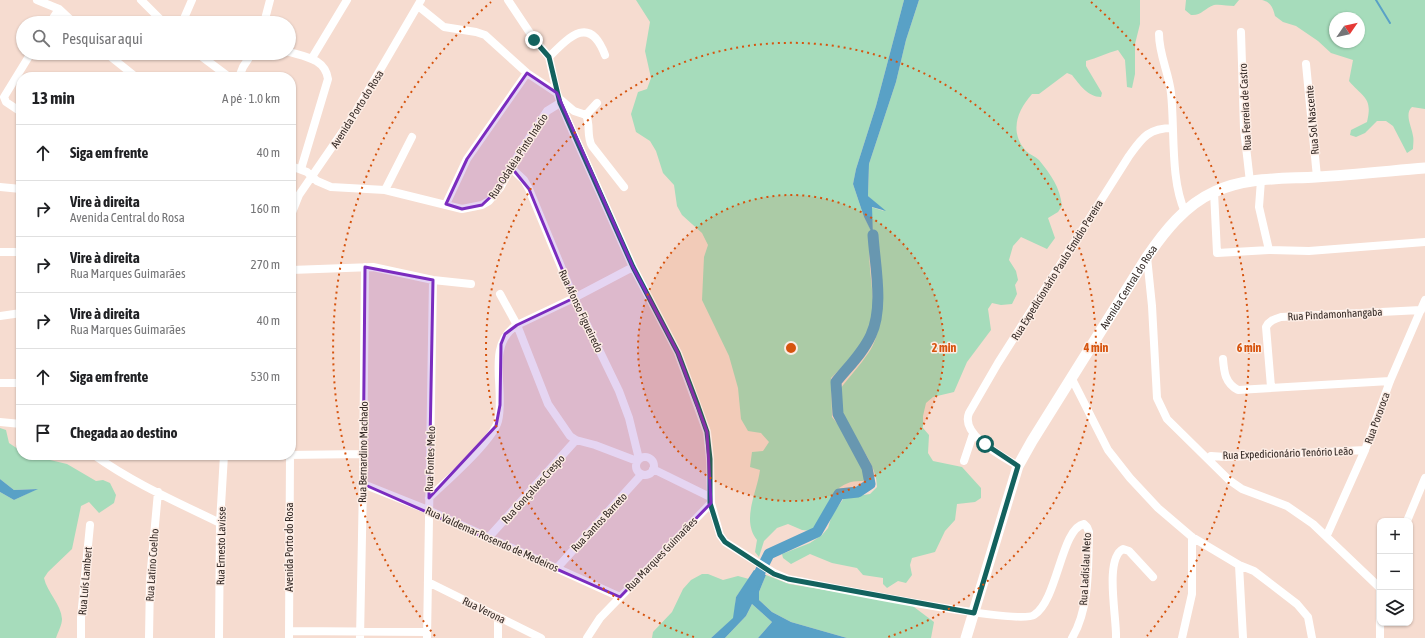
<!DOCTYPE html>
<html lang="pt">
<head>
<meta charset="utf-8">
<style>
  :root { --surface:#fff; --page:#f2f2f2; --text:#202124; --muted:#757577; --line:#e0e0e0 }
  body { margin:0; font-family:"Asap Condensed",sans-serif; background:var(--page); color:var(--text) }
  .controls { position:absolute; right:12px; bottom:12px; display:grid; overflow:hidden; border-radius:8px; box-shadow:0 1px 3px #0004 }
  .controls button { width:36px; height:36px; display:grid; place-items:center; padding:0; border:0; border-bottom:1px solid var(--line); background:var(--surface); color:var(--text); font:20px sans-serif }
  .compass { position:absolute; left:1329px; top:12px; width:36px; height:36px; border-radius:50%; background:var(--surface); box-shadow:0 1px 3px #0004; rotate:56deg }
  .stop { position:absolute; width:12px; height:12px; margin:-9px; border:3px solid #13625e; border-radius:50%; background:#fff }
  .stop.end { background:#13625e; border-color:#fff; box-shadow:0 1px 4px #0008 }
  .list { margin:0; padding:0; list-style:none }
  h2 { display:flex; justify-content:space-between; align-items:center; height:52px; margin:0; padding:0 16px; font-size:17px }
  h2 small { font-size:13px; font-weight:400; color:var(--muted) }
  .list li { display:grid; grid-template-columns:26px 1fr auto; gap:12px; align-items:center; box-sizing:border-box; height:56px; padding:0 16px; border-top:1px solid var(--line) }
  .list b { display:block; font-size:15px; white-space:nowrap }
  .list p { margin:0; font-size:13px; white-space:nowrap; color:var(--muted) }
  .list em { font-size:13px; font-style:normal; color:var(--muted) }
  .icon { flex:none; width:22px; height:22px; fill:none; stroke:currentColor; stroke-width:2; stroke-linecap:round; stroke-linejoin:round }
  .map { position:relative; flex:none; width:1425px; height:638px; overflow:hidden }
  .search { position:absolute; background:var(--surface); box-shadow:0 1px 3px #0004; left:16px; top:16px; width:280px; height:44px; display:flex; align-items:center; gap:10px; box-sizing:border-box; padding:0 14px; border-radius:22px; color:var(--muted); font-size:15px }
  .panel { position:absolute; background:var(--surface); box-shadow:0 1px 3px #0004; left:16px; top:72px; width:280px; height:388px; border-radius:16px }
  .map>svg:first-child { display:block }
  .green { fill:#a6dcbb; fill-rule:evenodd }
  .water { fill:#59a1c6 }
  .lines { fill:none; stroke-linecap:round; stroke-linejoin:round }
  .stream { stroke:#59a1c6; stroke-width:2 }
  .river { stroke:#59a1c6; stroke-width:11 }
  .street { stroke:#fff; stroke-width:8 }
  .secondary { stroke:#fff; stroke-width:11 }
  .route { stroke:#13625e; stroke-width:5 }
  .marked { fill:#7b2cbf; fill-opacity:0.2; stroke:#7b2cbf; stroke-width:3; stroke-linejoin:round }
  .ring { fill:none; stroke:#d6540e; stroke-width:2; stroke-dasharray:2 4 }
  .labels { text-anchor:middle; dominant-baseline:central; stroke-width:3; stroke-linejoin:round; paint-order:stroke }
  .street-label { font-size:11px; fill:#332925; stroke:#fcece4 }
  .centre { fill:#d6540e; stroke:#fcece4; stroke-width:2 }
  .ring-label { font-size:12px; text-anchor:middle; font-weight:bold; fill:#d6540e; stroke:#fcece4; stroke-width:3; stroke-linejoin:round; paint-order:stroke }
</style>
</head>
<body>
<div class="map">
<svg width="1425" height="638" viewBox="0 0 1425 638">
  <rect width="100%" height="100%" fill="#f6dcd0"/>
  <path class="green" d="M636,0H904L876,106L856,169L853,184L864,217L873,234L871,207L884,211L868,196L869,164L896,82L906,40L919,0H1140V24L1135,44V74L1132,88L1127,87L1125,60L1118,50C1107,53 1097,58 1086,61V66L1102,93L1101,97C1088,97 1079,84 1072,75L1067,73L1039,94H1032C1017,111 1009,132 1026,151C1030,155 1035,156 1039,160C1051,175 1060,187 1062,206L1058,212L1048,218L1055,238L1047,249L1021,237L1013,246L1009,260L1016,271L1018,280L1015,285L1017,294L1012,304L1001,305L992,303L988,309L991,330L967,362L954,392L933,397L926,403L923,416V428L929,435L928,453L933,461L962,467L981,488V498L975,502L957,504L955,520L945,531L935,552L912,558L910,565L912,575L906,583L898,581L887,588L883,584V578L863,575L857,568L832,563L810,554L791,564L783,558L782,554L810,543L822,535L828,528L832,515L844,498L870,494L877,487C877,465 858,444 848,425C843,414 840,404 838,392C848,378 867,358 873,345C886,318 883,263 873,236C863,250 877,298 872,318C867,342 848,362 831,378L832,417L841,428L864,465C866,471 867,476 863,481C828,480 830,510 811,531L802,530L788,524L777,528L764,541L759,557L755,552L757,540C741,520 757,493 760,470L750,467L752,452L763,451L769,442L761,433L748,431L741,419L738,388L729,356L702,300L704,257L708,245L702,233L682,215L677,206L674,185L663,173L656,151L650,141L636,132L631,114L638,92L647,89L651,78L645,51L650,22Z
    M1186,0H1239L1234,6C1228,6 1220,4 1214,5C1205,8 1201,16 1191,15L1185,10Z
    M1262,0H1425V109L1412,107C1404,114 1412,127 1413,136C1414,140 1413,145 1413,149L1407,153L1393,126L1386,121H1377L1365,133L1356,137L1350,135L1351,130L1367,122C1373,97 1363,98 1349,81L1353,60L1331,53L1318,41L1296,26L1283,22L1275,16C1273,8 1271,2 1262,0ZM1335,18H1359V42H1335Z
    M0,428L6,430L9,443L21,451V455H27L32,459L50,460L67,464L96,481L103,480L110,483L116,495L114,503L99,513L89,502L81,506L72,549L48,572L44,578C47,592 61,604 62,619C62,625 58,632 56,638H0V492L14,500L37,489L14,490L0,479Z
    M702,574H708L723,580L738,576L749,579L736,597L734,618L711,638H652L653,632L672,612L683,589L691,580Z
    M766,575L789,584L910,604L934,622L931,638H847L791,622L772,612L759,600V592Z
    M752,604L772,622L758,638H725L746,616Z"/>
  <path class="water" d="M904,0H919L906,40L896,82L869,164L868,196L886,211L872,207L873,235L864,217L853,184L856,169L876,106Z
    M0,479L14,490L38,489L14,500L0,492Z
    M754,570L766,575L759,592V600L772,612L791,622L847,638H758L772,622L752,604L746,616L725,638H711L733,618L736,597Z"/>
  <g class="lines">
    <path class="stream" d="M1376,0L1390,23"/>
    <path class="river" d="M753,586L769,554L817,532L839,494L858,492L870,484L867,468L838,414L836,382C848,367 863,353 871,335C884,307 875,266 873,235"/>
    <path class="street" d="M37,0L59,9L74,23
      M141,0L164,23
      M508,0L534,39L549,57L557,93L568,121L633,267L678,353L707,432L710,459L711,503L720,535L725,542L774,573L788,579C821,585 1017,626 1034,615C1058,600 1061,528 1084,524L1087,527L1089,532C1088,566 1090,608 1072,638
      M418,6L444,27L476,32L485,35L527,73L557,93
      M50,23L59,9
      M182,23L192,0
      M264,23L270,0
      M1241,32L1244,129L1250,182
      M1159,34C1159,55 1169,73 1171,93C1175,130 1170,179 1185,212
      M289,52C306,57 325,59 328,79L301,169
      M106,53L136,77
      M197,53L229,77
      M549,57C570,36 590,15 605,55
      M312,58L347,0
      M1306,64L1317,177
      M239,77L243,67L252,53
      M561,100L574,111L586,115C591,125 586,136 592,146L624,187
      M21,112L6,102L4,97L31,53
      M586,115L597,103
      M291,166L307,172L317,181L331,187L385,190L462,209L482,205L489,201L500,188L520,152L547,111L560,103
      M511,168L524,180L529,189L574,298L619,391L629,418L639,459
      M1261,180L1259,207L1269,250L1309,251L1425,242
      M0,187L21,189
      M385,190L412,137
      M1214,192L1217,253L1269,250
      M446,204L467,159L527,73
      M291,215L299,195L352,118L421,0
      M0,252H21
      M1147,257L1152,306L1157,398L1167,419L1229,480L1242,489L1287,506L1313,524L1379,587
      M633,267L574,298L517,325L548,404L570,436L576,440L595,445L637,461
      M291,270L373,267L433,280L471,284
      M0,316L21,313
      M1223,359C1224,372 1225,383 1238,390L1390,381
      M1071,377L1108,450L1130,478L1158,508L1192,537L1239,565L1254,571L1297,604L1308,617L1312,638
      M0,383H21
      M1271,387L1266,327C1269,321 1274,319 1281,317L1421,310
      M0,422L21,424
      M94,455C133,483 177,502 220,523
      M287,455L363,454
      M1211,456L1226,457L1365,450
      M636 466a9 9 0 1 1 18 0a9 9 0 1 1-18 0Z
      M964,461L973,434
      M1018,466C1002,456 960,435 969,413L998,363L1129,156C1142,138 1148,128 1173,128
      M653,469L710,497
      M363,484L428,510L620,597
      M429,498C445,482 493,441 498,421C506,390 485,345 517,325L500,294
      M1407,521L1425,478
      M1327,535L1365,450L1390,381L1425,300
      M489,537L576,440
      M1239,565L1243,638
      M557,568L641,475
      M428,582L541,638
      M1380,586V638
      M289,631L427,632
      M81,638V618L90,525
      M149,638L150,580L158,492
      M219,638L220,523L224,455
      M289,638L290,455
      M360,638L363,484L365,267
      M427,638L433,280
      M498,638V617
      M587,638L600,618L711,503
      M1116,638C1117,618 1104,559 1123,549L1129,551L1153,577
      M1182,638L1192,594V537"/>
    <path class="secondary" id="s1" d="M966,638L1018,466L1032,441L1147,257C1164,232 1185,205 1214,192C1245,177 1282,179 1316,177C1352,175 1389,171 1425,168"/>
  </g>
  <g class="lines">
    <path class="route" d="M534,40L549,57L560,103L633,267L678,353L698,406L707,432L710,459V503L720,535L725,542L774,574L788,579L974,613L1018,466L985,444"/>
  </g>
  <path class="marked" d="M527,73L557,93L633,267L678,353L707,432L711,503L620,597L363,484L365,267L433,280L429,498L496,426L500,405L501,344L505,334L517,325L574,298L529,189L511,167L500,188L482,205L462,209L446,204L467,159Z"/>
  <circle cx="791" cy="348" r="153" fill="#d6540e" fill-opacity=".12"/>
  <g class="ring">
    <circle cx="791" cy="348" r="153"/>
    <path d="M694 637A305 305 0 1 1 888 637"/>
    <path d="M435 636A458 458 0 0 1 491 2M1091 2A458 458 0 0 1 1147 636"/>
  </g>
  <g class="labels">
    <g class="street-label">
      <text transform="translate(1245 107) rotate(-93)">Rua Ferreira de Castro</text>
      <text transform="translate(357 109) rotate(-58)">Avenida Porto do Rosa</text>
      <text transform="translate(1312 120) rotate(-95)">Rua Sol Nascente</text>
      <text transform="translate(518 156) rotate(-57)">Rua Odaléia Pinto Inácio</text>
      <text transform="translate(1057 270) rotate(-58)">Rua Expedicionário Paulo Emídio Pereira</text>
      <text stroke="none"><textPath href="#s1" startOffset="390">Avenida Central do Rosa</textPath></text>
      <text transform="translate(581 311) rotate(65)">Rua Afonso Figueiredo</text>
      <text transform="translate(1335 314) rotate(-3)">Rua Pindamonhangaba</text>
      <text transform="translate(1377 418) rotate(-70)">Rua Pororoca</text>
      <text transform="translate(363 452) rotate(-89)">Rua Bernardino Machado</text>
      <text transform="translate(1288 453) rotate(-2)">Rua Expedicionário Tenório Leão</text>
      <text transform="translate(430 459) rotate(-88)">Rua Fontes Melo</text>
      <text transform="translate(533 489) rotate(-48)">Rua Gonçalves Crespo</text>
      <text transform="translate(599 522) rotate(-47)">Rua Santos Barreto</text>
      <text transform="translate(492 539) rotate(24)">Rua Valdemar Rosendo de Medeiros</text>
      <text transform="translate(221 546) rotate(-89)">Rua Ernesto Lavisse</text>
      <text transform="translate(289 547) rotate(-90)">Avenida Porto do Rosa</text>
      <text transform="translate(661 554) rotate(-46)">Rua Marques Guimarães</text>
      <text transform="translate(152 565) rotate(-86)">Rua Latino Coelho</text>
      <text transform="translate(1085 569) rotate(-87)">Rua Ladislau Neto</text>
      <text transform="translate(85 581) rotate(-85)">Rua Luís Lambert</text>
      <text transform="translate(484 610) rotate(26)">Rua Verona</text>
    </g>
  </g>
  <circle cx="791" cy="348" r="6" class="centre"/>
  <g class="ring-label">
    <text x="944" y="352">2 min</text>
    <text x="1096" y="352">4 min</text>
    <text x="1249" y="352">6 min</text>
  </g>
</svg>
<div class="controls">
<button>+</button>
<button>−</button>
<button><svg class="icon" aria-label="layers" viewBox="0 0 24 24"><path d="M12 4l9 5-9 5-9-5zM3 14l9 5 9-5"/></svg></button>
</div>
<svg class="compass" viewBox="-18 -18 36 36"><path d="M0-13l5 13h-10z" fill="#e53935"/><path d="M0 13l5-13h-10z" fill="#757577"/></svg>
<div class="stop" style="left:985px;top:444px"></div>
<div class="stop end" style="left:534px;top:40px"></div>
<div class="search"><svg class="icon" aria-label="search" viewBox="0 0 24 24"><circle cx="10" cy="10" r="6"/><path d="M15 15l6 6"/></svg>Pesquisar aqui</div>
<section class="panel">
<h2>13 min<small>A pé · 1.0 km</small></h2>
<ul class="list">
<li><svg class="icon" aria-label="ahead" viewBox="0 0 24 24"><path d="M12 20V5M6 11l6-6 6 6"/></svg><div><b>Siga em frente</b></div><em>40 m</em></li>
<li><svg class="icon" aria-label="right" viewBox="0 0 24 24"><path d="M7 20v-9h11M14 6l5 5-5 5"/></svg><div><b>Vire à direita</b><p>Avenida Central do Rosa</p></div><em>160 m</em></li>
<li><svg class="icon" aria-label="right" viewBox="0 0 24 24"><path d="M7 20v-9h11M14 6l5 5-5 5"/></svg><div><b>Vire à direita</b><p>Rua Marques Guimarães</p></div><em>270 m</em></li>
<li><svg class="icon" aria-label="right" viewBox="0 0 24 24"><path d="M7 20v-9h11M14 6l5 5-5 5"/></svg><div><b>Vire à direita</b><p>Rua Marques Guimarães</p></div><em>40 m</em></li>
<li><svg class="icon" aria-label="ahead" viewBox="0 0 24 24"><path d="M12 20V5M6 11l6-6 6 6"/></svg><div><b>Siga em frente</b></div><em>530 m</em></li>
<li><svg class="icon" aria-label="arrive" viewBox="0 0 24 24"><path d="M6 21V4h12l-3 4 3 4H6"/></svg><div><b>Chegada ao destino</b></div></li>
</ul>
</section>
</div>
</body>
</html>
